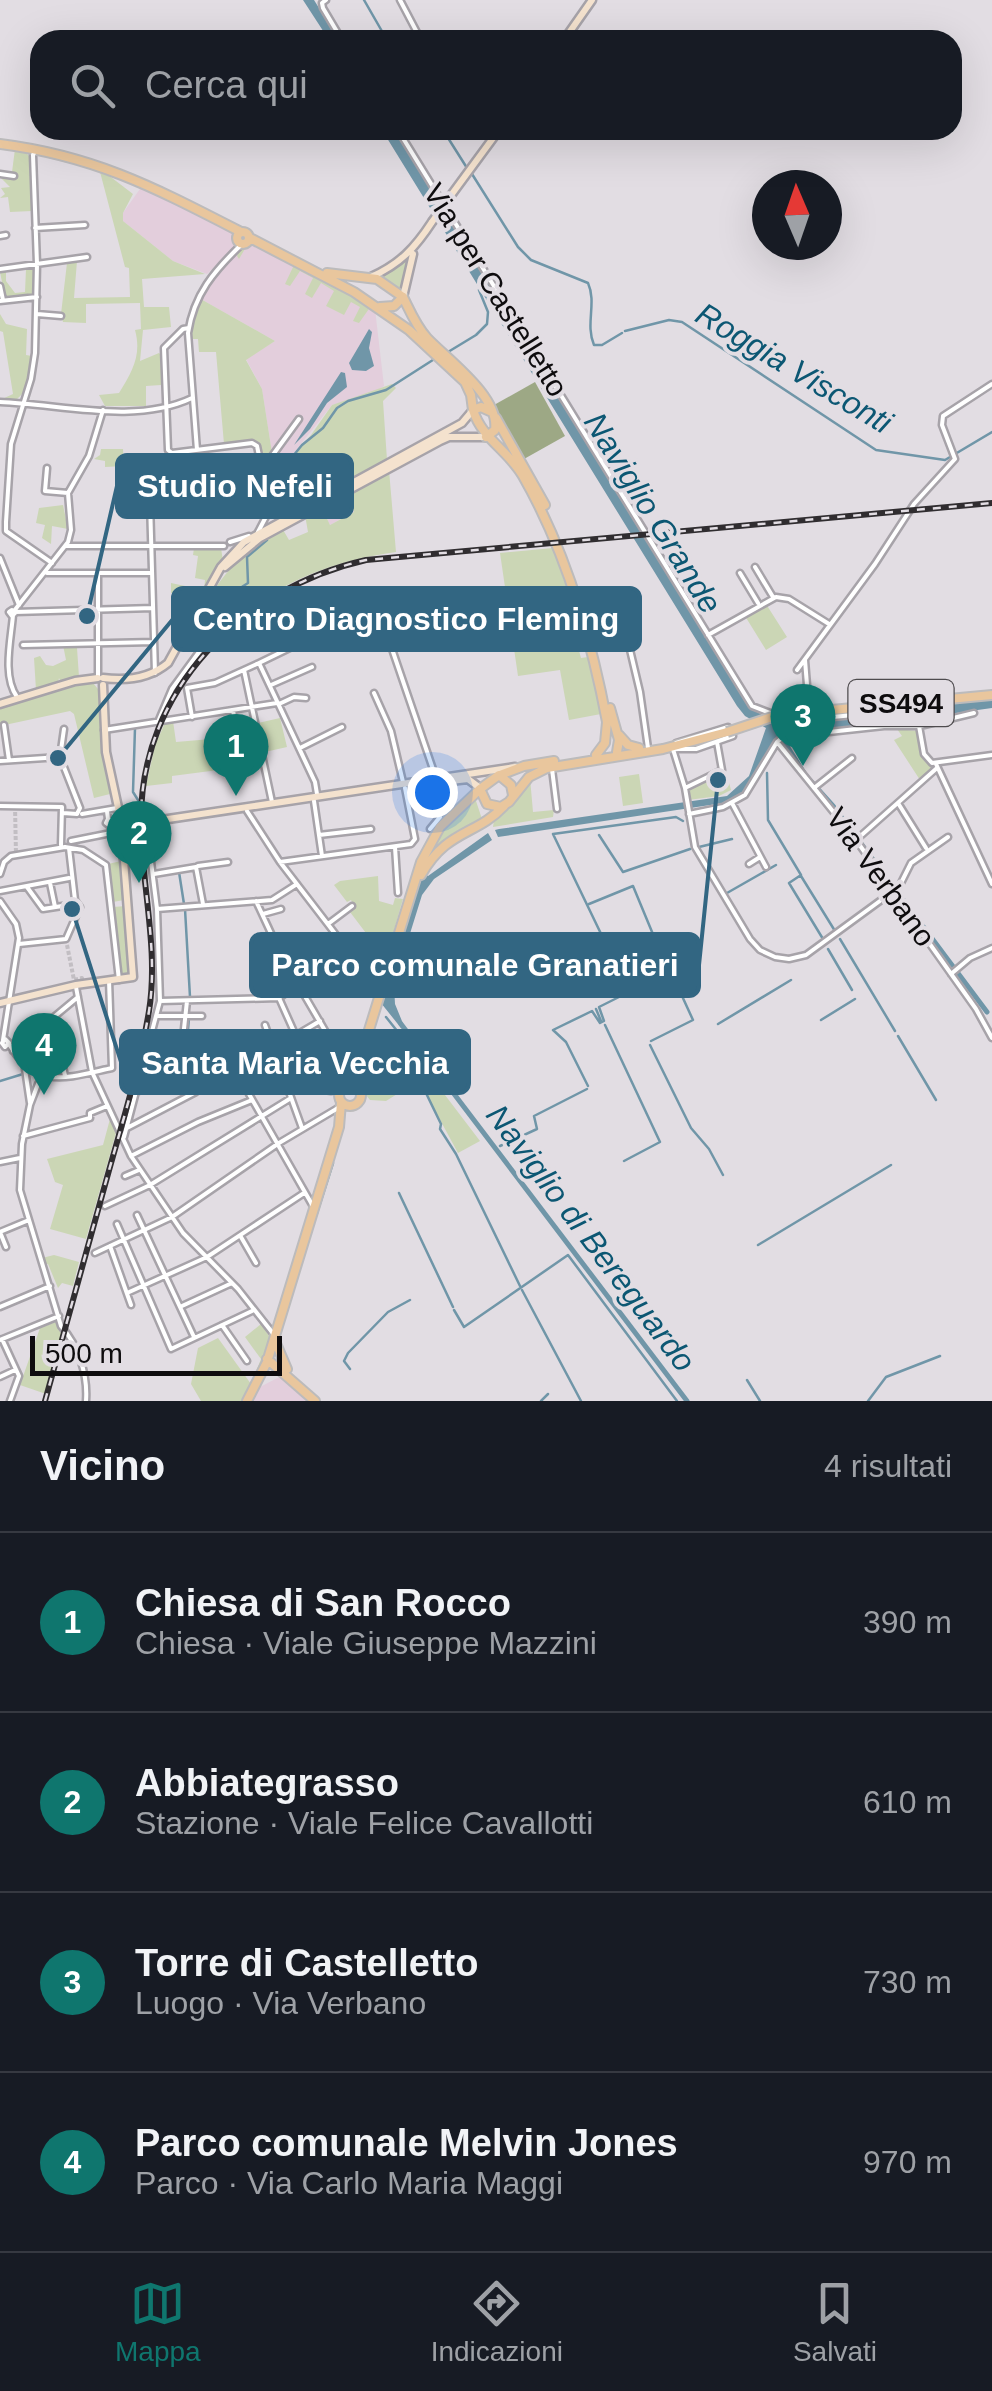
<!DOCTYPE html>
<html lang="it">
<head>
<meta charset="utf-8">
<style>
  :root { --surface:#171b24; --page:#20242c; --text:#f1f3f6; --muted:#9ea1a6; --line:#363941; --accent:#0f766e }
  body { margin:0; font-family:Arial,sans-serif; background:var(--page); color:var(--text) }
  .compass { position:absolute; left:752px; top:170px; width:90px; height:90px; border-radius:50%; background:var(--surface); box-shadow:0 10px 40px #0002; rotate:358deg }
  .scale { position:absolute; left:30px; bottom:25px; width:252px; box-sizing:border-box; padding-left:10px; border:5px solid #0e0c0e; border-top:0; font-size:28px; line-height:35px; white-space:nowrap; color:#0e0c0e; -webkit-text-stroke:8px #e2dde3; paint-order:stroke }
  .you { position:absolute; left:432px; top:792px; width:35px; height:35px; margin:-25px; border:8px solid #fff; border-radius:50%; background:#1a73e8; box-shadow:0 0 0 15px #1a73e833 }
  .badge { display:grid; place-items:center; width:65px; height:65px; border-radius:50%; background:var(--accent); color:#fff; font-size:32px; font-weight:700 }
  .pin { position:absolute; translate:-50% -82px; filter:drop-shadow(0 2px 5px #0008) }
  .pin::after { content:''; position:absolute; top:52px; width:35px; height:30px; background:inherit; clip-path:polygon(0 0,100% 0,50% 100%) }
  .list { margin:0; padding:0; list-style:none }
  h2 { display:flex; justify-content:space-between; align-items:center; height:130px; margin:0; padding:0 40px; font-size:42px }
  h2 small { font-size:32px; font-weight:400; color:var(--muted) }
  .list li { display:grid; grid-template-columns:65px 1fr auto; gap:30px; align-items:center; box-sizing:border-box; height:180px; padding:0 40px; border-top:2px solid var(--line) }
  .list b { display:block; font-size:38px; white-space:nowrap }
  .list p { margin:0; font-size:32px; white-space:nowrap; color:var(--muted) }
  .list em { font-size:32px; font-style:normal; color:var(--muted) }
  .icon { flex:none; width:55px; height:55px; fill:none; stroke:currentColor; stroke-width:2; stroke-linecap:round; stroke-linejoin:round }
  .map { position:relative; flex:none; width:992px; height:1401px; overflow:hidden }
  .search { position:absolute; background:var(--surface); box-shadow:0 10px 40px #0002; left:30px; right:30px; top:30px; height:110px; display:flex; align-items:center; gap:25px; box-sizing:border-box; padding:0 35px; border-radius:30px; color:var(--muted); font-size:38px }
  .sheet { height:850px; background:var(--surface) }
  nav { display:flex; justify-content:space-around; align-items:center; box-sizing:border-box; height:140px; border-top:2px solid var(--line); background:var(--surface); font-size:28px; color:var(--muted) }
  nav a { display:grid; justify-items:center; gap:5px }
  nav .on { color:var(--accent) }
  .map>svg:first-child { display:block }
  .commercial { fill:#e3cedc }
  .green { fill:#cbd6b5 }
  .forest { fill:#9da885 }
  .water { fill:#7096a8 }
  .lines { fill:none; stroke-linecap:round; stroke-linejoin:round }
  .stream { stroke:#7096a8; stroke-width:2.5 }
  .canal { stroke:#7096a8; stroke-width:5 }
  .street-tunnel { stroke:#c2bec3; stroke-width:4; stroke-dasharray:4 2; stroke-linecap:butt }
  .street-casing { stroke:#a7a3a9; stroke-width:9 }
  .secondary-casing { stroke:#a7a3a9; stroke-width:11 }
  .primary-casing { stroke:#bcbbbc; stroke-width:12 }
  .street { stroke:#fff; stroke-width:4 }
  .secondary { stroke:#f4e2ce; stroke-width:6 }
  .primary { stroke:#e9c69d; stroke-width:8 }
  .rail-casing { stroke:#302d30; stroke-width:6 }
  .rail { stroke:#e2dde3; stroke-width:2.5; stroke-dasharray:8; stroke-linecap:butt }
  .secondary-bridge-casing { stroke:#a7a3a9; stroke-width:11; stroke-linecap:butt }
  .primary-bridge-casing { stroke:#bcbbbc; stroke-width:12; stroke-linecap:butt }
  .secondary-bridge { stroke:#f4e2ce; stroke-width:6 }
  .primary-bridge { stroke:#e9c69d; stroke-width:8 }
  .labels { text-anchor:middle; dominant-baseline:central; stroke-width:8; stroke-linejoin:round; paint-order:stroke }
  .shield { fill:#e2dde3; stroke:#4e4b4e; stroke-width:2.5 }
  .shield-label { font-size:28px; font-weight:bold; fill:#0e0c0e }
  .street-label { font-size:30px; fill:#0e0c0e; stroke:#e2dde3 }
  .water-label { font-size:32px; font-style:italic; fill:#0c5773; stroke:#e2dde3 }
  .leader { fill:none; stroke:#326682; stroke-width:4 }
  .callout-dot { fill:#326682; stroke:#e2dde3; stroke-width:4 }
  .callout { fill:#326682; stroke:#326682; stroke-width:4 }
  .callout-label { font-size:32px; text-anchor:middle; font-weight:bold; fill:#fff }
</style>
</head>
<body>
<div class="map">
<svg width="992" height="1401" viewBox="0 0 992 1401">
  <rect width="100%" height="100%" fill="#e2dde3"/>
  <path class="commercial" d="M142,186L233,233L236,245L230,253L207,274L173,261L123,221V213Z
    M253,243L262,245L375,309L384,386L373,393L332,405L281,469L272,453L262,389L246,359L275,341L199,298L217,271L242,248Z
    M299,490L302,508L279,518L275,502Z
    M349,491L348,498L355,511L330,525L321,506Z
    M285,1374L306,1401H251L260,1387Z"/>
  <path class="green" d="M15,149L24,150L32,160V211L10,212L8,197L0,198L5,194L1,188L10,187L0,177L18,178L17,173L12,172Z
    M99,168L133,194L123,213V221L173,261L205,274L142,279L144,307H169L171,327L143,330L140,361L159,353L161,355V385L146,386V406H105L99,395L119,393C132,372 142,355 135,330L141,329L140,303L86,304V323L63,322L61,314L67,263L77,261L74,298L130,297L129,268L125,267Z
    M256,243L316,272L371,306L359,323L353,321L360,307L351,302L344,315L326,306L334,291L321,283L312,298L305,294L313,278L300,271L290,286L285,284L294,265L254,244L246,247L239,259L237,256C240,247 247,244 256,243Z
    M407,259L402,292L376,276Z
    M34,268V294L5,297L0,272H6V281L15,293L25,292L26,269Z
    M199,298L275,341L246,360L262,389L272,453L281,468L311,435L332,405L392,384L396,388L383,401L387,460L303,505L298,490L272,503L258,445L250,440L224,444L216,352H199L198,339H192V324Z
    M0,314L6,324L27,329L26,355L32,356C31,370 29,390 17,399L0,400L13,394L3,332L0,331Z
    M101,449H123L124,466L105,467V461L94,459L100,455Z
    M389,470L396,552C339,560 288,578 243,614L239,610L208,625L203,619L207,617L201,612C221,574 245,549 282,528L289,540L308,532L305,515L321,506L330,525L354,512L348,498L349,491Z
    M63,505L68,529L52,526L51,544L42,538L45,525L36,523L39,508Z
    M215,547L221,548L223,561L200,602L197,597L171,593V583L204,590L205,580L195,578L198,556L193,555L194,548Z
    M553,548L580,627L573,629L581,658L588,657L601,714L569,720L560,670L518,676L500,553Z
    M298,586L311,635L282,647L267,604Z
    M766,604L787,637L766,650L745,616Z
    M63,645L64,648H77L79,677L61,683L59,678L58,683L36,690L34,658L40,656L46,665L53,666L66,660Z
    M81,683H93L98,689L105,756L114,793L94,798L74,714L70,711L0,726V706Z
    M280,718L287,747L265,752L258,723Z
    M173,721L176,742L223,738L226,769L172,776V783L146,786L155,745L165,723Z
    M897,729L918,731L922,752L932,769L920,780L894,740L902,736Z
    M726,771L731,790L719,796L688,800L687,789Z
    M639,774L643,803L623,806L619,777Z
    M530,778L533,812L554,810L553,817L493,827L494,820Z
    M474,795L482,819L458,831L434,852L429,849L435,837Z
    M121,861L124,900L113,902L108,864Z
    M378,876L379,901L393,905L395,898L403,899L388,951L375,945L350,912L355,908L351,900L347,902L334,885L340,881Z
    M126,906L131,974L121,976L113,907Z
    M370,1043L402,1091L386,1101L370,1100C352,1079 368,1065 370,1043Z
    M429,1074L480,1141L458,1153L419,1081Z
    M110,1119L116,1133L86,1239L50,1229L63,1185L55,1182L47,1159L103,1145Z
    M54,1255L79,1262L73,1286L62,1283L58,1288L48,1264L44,1265L42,1258Z
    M56,1322L62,1332L46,1394L20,1385L40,1328Z
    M261,1324L271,1339L264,1362L244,1401H201L191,1384L198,1348L218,1338L251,1384L261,1359L245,1337Z"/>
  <path class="forest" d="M535,382L565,436L524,459L494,405Z"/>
  <path class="water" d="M303,0H314L339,40H329Z
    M382,130H394L751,709L773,720L789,724L992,698V708L827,731L782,733C761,754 758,786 730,802L498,837L495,830L499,829L727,796L749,776L766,728L745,716L737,706Z
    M369,329L372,332L369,348L374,366L366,371L352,370L349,363Z
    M341,372L345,373L347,387L327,403L310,429L294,445Z
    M488,833L492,840L434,879L422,895L394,985L395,1004L404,1026L401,1028L381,1003L423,874L428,876Z"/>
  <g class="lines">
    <path class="stream" d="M364,0L387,40
      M443,130L467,168
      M472,174L518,247L531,260L588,283C597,303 585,324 594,345H602L622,333
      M625,331L669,320L682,322L876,450L945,460L992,432
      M448,352L476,335L487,324L488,312L479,290
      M274,504L284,467L302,445L323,428L337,408L348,401L386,390L436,358
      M191,634L219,618L223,599L248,583L247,557L267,540
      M135,728L133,792L138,800
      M767,773L768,820L801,875L789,883L823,939
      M599,835L623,872L690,849
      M699,847L732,839
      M179,872L184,904
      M801,876L835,931
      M727,893L776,865
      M589,904L633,886L662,956L671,952
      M185,909L190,997
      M840,939L895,1031
      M828,949L852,990
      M596,1009L601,1021
      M386,1017L417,1056
      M821,1020L855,999
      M718,1024L791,980
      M605,1025L660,1142L624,1161
      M898,1036L936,1100
      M651,1041L693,1020L666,961
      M187,1042L189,1018
      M650,1045L691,1128L709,1149L723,1175
      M177,1053L183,1050
      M422,1056L426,1055
      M0,1081L23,1074
      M588,1086L566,1042L553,1030L592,1011L600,1023L604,1021L599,1007L629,992L553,834L676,817L683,821
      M411,1087L425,1091L441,1124L440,1129L456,1154L520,1286
      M500,1146L537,1129L534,1116L587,1089
      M399,1193L453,1307
      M317,1213L333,1163
      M758,1245L891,1165
      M522,1290L581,1401
      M454,1310L464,1327L568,1255L677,1401
      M350,1369L344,1361L348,1353L388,1312L410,1300
      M747,1380L760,1401
      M541,1401L548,1394
      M868,1401L886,1377L940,1356"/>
    <path class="canal" d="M783,740L806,776L833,806L894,888
      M898,893L987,1012
      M401,1024L687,1401"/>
    <path class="street-tunnel" d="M15,806L16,855
      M67,945L74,980L82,978L83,984"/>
    <defs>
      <path id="street" d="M326,0L322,3L323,8L342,40
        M400,0L421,40
        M398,130L752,706L791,721L916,709L924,754L932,763L992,755
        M36,149L33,155L37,264L35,353L31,379L11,444L6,522V531L52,563
        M0,174L14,176
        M35,228L85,225
        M0,236L6,235
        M0,269L87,257
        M0,286L3,300
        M0,301L37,297
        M37,314L61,316
        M189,328L183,329L164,348L168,450L172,453L252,443L257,446L270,509L258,532
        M0,402C60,404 135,425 192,398
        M197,450L188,333C194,294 214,271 242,244
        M264,467L299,419
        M47,468L45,491L68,493
        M150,502L155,673
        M230,542L249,536
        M65,546H224
        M0,558L19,605
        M755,567L773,597
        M47,573H152
        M740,573L758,603
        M98,574V678
        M303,595L314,635
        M12,610L15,613L12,616L9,612Z
        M14,611L68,542L71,530L68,493L89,456L103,410
        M15,612L153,608
        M13,615C11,640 2,676 17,697
        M622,616L640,692L648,748
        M349,619L376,602L436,778L434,783L440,817L430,829
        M708,635L776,597L789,599L829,624
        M23,645L154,642
        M805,660L809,710
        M259,663L329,629
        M244,670L272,802
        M797,670L875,564L914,504L955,459L942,425L943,416L992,384
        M271,685L312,667
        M374,693L391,731L403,782
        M279,704L294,697L306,698
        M192,717L187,688L215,683L259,663L315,782L317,794
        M158,722L172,689L202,648L205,622
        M4,725L9,760
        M104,730L277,703
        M226,739L237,734L233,710
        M777,742L856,840L976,1009L992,1038
        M777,742L783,737L884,726H920L974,713
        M676,743L728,727
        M672,746L685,788L695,847L750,939L760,950L775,957L789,959L806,955L899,887L911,863L948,837
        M300,748L342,727
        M676,749H696L733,736
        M60,757L64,729
        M0,761L60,757L80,808L77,814L63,813
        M936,764L992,884
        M552,769L557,809
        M685,788L722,770L717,742
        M814,788L852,758
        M314,801L322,856
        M732,803L766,867
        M898,803L926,848
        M0,806L62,807L61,845
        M107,811L108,819L113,821L110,826L106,823L108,819
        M247,811L280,862L373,983
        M82,814L117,808
        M689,814L723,807L745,795L777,742
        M319,835L371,829
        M856,840L937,768
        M71,841L111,833L110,826
        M395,847L398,893
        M280,862L411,844L415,839L405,788
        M749,864L760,857
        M198,866L228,862
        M0,874L4,862L11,856L65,847L83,850L106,865L119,980
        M154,874L196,867L203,904
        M50,883L55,907
        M27,887L43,909L75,904
        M0,891L69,878
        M0,901L16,924L19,938L3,1040
        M256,901L276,944L285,947L302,969L294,976V986
        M157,909L272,900L297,884
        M263,914L281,909
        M328,924L352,906
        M19,944L66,939L80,907L75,900L69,848
        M951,974L970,958L992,948
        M299,986L327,1034
        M76,987L92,1072L131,1156L183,1233L238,1289L275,1336
        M279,998L308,1063
        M160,1001L279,998L294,987L358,965
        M157,1016H202
        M53,1019L65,1076
        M265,1025L302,1128
        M5,1039L9,1043L5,1047L2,1043Z
        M9,1044C36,1090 66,1078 112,1068L109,980
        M184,1045L227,1034
        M13,1051L78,997
        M147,1059L182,1047L187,1001
        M245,1060H254L320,1021
        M25,1069L30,1103
        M47,1076L38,1084L30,1105L22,1144L20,1190L61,1326C78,1345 88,1374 86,1401
        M251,1081L249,1094L314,1208
        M136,1092L187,1071L331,1091L340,1089
        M127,1128L196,1092L191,1071
        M23,1136L90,1118V1113L107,1106
        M124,1137L160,1001L157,909L146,822
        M131,1156L198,1122L252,1100
        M0,1162L20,1158
        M125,1176L139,1170
        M105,1206L150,1185L291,1098
        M137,1215L194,1337
        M117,1224L171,1349L252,1311
        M0,1232L29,1220
        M0,1232L6,1247
        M241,1237L256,1263
        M110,1246L131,1305
        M95,1253L172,1217L279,1143L338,1108
        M127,1293L207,1257L304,1193
        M182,1306L232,1283
        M0,1307L50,1286
        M222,1325L247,1361
        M2,1339L19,1376L10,1401
        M0,1340L59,1316
        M0,1377L15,1370"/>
      <path id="secondary" d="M564,40L592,0
        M449,198L499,130
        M371,277C400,264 415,248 432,222
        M403,297L413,254
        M225,567L260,538L440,441L449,437H486
        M103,678C126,681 150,678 168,663L221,567L244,542L462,423L473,410
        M103,685L106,752L122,826
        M0,704L75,681L98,678
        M433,783L468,779L480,788
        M148,822L515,767
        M123,827L151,823
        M0,1003L76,985L133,977L124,860L117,831L121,822"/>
      <path id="primary" d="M0,144C96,156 157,189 241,232
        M237 238a6 6 0 1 1 12 0a6 6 0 1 1-12 0Z
        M250,238L354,292L409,330L465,382L471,395L473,410
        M327,273L377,279L403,297L394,306L380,307
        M403,297C410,311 416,326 427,338C448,360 500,397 495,430L486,437
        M492,412L481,407L473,410C482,439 508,450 523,476C566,551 591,637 607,722L605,743L596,755
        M496,418L545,505
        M610,708L619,740L617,752
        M778,715L992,695
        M619,735L628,745L639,748
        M500,775L524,766L554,761
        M513,795L511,785L499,775L480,789L487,804L501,807L509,802L529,777L547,768L663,749L727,732
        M421,875C447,829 476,836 504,806
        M339 1095a11 11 0 1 1 22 0a11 11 0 1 1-22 0Z
        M345,1085L352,1079L360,1059L421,862L440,827L480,789
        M275,1341L287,1369
        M267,1359L315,1401
        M247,1401L267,1362L339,1127L341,1103"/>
    </defs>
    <use href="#street" class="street-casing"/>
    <use href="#secondary" class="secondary-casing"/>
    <use href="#primary" class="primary-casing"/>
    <use href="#street" class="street"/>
    <use href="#secondary" class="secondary"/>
    <use href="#primary" class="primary"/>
    <defs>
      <path id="rail" d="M45,1401C66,1325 87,1249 108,1174C123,1120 140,1066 149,1011C159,948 141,884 141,821C140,690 242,588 366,560L992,503"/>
    </defs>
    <use href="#rail" class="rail-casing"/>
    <use href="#rail" class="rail"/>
    <defs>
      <path id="secondary-bridge" d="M432,222L449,198"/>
      <path id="primary-bridge" d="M727,732L778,715"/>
    </defs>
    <use href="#secondary-bridge" class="secondary-bridge-casing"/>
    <use href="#primary-bridge" class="primary-bridge-casing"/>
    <use href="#secondary-bridge" class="secondary-bridge"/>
    <use href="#primary-bridge" class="primary-bridge"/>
  </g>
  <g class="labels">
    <rect class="shield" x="848.5" y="680" width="105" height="46" rx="8"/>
    <g class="shield-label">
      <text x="901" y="703">SS494</text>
    </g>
    <g class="street-label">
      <text transform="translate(496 290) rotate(58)">Via per Castelletto</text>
      <text transform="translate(881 877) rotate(54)">Via Verbano</text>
    </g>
    <g class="water-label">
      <text transform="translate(794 368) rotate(31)">Roggia Visconti</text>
      <text transform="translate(653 513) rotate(58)">Naviglio Grande</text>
      <text transform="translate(591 1238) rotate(53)">Naviglio di Bereguardo</text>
    </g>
  </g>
  <path class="leader" d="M87 616L117 486M58 758L173 619M718 780L699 965M72 909L121 1062"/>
  <g class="callout-dot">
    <circle cx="87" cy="616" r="10"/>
    <circle cx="58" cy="758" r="10"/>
    <circle cx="718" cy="780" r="10"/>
    <circle cx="72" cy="909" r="10"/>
  </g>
  <g class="callout">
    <rect x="117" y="455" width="235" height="62" rx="10"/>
    <rect x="173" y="588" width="467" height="62" rx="10"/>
    <rect x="251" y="934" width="448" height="62" rx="10"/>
    <rect x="121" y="1031" width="348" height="62" rx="10"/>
  </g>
  <g class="callout-label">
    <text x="235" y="497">Studio Nefeli</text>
    <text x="406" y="630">Centro Diagnostico Fleming</text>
    <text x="475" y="976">Parco comunale Granatieri</text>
    <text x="295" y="1074">Santa Maria Vecchia</text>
  </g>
</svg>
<svg class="compass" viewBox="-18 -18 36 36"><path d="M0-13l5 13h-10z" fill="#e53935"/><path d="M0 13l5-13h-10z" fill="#9ea1a6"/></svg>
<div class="scale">500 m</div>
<div class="you"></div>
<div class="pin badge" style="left:236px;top:796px">1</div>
<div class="pin badge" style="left:139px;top:883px">2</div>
<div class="pin badge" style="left:803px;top:766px">3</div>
<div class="pin badge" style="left:44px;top:1095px">4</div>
<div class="search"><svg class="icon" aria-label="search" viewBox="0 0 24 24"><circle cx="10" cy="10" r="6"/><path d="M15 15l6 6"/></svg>Cerca qui</div>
</div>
<section class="sheet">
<h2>Vicino<small>4 risultati</small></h2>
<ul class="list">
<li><span class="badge">1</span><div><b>Chiesa di San Rocco</b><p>Chiesa · Viale Giuseppe Mazzini</p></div><em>390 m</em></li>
<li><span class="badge">2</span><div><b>Abbiategrasso</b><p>Stazione · Viale Felice Cavallotti</p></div><em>610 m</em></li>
<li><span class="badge">3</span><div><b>Torre di Castelletto</b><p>Luogo · Via Verbano</p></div><em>730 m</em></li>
<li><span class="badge">4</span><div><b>Parco comunale Melvin Jones</b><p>Parco · Via Carlo Maria Maggi</p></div><em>970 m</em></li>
</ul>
</section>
<nav>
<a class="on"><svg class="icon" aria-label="map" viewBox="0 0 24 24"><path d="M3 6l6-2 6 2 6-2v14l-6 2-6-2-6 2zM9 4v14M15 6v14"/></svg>Mappa</a>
<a><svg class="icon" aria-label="directions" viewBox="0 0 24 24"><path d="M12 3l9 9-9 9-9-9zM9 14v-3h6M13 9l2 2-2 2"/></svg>Indicazioni</a>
<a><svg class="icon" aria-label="saved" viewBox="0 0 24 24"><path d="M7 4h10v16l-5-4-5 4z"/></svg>Salvati</a>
</nav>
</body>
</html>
